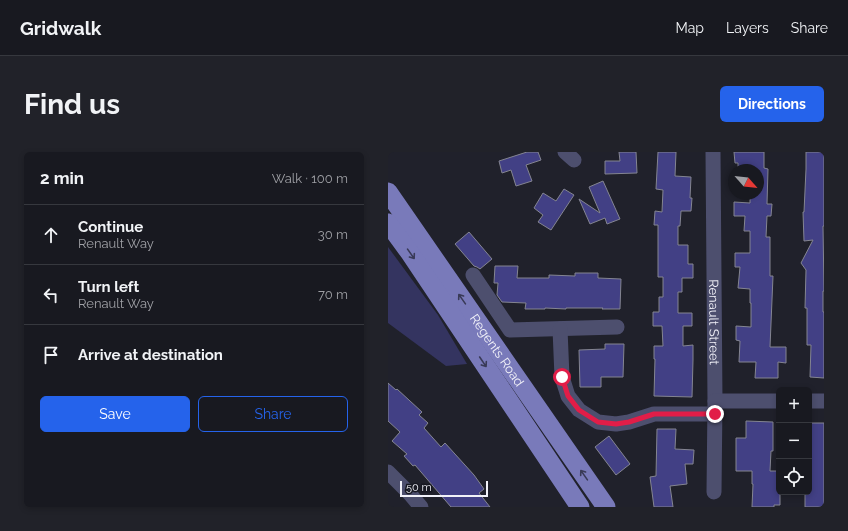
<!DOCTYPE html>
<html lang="en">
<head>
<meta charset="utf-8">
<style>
  :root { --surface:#181920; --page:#212229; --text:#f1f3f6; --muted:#9fa0a5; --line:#36383e; --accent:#2563eb }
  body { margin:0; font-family:Raleway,sans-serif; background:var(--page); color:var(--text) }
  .controls { position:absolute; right:12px; bottom:12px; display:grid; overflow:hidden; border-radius:6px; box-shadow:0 2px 6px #0003 }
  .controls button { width:36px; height:36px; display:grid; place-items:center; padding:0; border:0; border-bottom:1px solid var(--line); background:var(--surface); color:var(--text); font:20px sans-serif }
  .compass { position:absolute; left:340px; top:12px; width:36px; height:36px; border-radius:50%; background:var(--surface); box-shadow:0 2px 6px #0003; rotate:117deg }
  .scale { position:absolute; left:12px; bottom:10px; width:88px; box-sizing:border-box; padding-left:4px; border:2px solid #f2f2f9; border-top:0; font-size:11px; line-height:14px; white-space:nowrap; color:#f2f2f9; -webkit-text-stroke:3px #171821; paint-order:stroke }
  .stop { position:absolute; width:12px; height:12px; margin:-9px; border:3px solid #e11d48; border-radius:50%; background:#fff }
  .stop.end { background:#e11d48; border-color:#fff; box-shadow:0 1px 4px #0008 }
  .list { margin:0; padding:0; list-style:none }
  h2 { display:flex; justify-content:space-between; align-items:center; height:52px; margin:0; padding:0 16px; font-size:17px }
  h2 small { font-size:13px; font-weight:400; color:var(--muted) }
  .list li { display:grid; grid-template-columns:26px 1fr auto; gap:12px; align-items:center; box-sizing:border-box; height:60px; padding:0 16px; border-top:1px solid var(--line) }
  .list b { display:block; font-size:15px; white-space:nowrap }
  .list p { margin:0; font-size:13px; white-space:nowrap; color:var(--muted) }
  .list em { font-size:13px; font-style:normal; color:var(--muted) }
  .actions { display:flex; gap:8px; padding:12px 16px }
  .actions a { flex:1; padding:9px 0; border:1px solid var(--accent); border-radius:6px; text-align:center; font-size:14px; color:var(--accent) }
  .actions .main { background:var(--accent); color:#fff }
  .icon { flex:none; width:22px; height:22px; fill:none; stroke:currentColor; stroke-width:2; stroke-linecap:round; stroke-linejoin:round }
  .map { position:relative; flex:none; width:436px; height:355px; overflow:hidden; border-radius:6px }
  header { display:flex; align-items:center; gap:24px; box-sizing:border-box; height:56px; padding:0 20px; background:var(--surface); border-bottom:1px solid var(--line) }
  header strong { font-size:19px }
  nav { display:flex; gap:22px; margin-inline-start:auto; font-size:14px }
  .intro { display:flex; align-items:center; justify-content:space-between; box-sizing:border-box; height:96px; padding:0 24px }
  h1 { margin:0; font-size:28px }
  .button { padding:10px 18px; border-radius:6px; background:var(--accent); color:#fff; font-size:14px; font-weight:700 }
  main { display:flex; gap:24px; padding:0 24px }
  aside { flex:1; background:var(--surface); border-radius:6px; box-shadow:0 2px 6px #0003 }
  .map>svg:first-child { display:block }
  .green { fill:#343460 }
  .building { fill:#424085; stroke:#848591 }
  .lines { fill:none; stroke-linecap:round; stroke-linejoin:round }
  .minor { stroke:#4d4f6e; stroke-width:15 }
  .major { stroke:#797aba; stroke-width:19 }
  .oneway { stroke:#393a57 }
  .route { stroke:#e11d48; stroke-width:5 }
  .labels { text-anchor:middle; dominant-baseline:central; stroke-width:4; stroke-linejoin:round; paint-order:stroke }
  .street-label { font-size:13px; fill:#f2f2f9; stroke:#171821 }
</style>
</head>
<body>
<header>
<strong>Gridwalk</strong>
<nav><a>Map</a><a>Layers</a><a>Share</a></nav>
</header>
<div class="intro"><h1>Find us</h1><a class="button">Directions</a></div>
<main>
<aside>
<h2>2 min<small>Walk · 100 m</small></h2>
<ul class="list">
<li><svg class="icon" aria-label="ahead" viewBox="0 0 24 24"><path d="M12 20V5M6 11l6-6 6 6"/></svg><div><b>Continue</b><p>Renault Way</p></div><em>30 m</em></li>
<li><svg class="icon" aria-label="left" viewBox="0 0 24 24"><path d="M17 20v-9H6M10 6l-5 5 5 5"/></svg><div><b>Turn left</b><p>Renault Way</p></div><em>70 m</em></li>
<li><svg class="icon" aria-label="arrive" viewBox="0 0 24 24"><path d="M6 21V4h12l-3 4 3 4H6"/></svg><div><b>Arrive at destination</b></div></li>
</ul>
<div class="actions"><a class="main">Save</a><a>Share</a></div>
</aside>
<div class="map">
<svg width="436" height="355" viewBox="0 0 436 355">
  <rect width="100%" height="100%" fill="#20212b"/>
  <path class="green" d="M0,95L50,163L79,212L58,214L0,171Z"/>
  <path class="building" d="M139,0H150L153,8L138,13L144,29L128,34L123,18L114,21L111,9Z
    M231,0H248L249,21L217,22V9H232Z
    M270,0H288L287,24L303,25L302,46H304L303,59H293L292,74H290V93H300V112H305V126H294V140H290V161H304V174H295V194L305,193V208L304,245L266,244L267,207H266V194H275L274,174H265V160H271V145H275V125H270V73H266L267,59L274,60L275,38L268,37Z
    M346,0H376V16L380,17L379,52H384L383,64H379L378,85H382V124H385L382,195H398V211L390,210V226H367L368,210H351L352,189L348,188V174L363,175V151H362V137L350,136L352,115H347V101H362V79H356L357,64H346V50L362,51V42H370V18H350V11H347Z
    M418,0H436V74H435L436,139H435V160H436V226L422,225L423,193H419V156H417L418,118L413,111L425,88L416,89L415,60H416L418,17Z
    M215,29L232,67L219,72L217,66L202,72L191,47L212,61L201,35Z
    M176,37L186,43L163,78L150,70L155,63L146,56L155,41L168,49Z
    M81,80L104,107L92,117L89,115L86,114L67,92Z
    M107,114H130L129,126H161V123L187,124V121H210V126L233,127L232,157H214L215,156H178V157L157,156V157H137L138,151L114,150L109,143L110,131H106Z
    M217,192H236L235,225H213V235H192L191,198L217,197Z
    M0,231L8,238L9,237L34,260L31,263L40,271L36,276L53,295L57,291L86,323L96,337L91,341L102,355H63L27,313L25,314L16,304L19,302L4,289L12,280L0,269Z
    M358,269L385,270V299H383L382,319H390L389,337H391V340H392V353H386V355H364L365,332H364V319H348V286H358Z
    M422,271H436V355H417V340H421Z
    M269,277H288L287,297L306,298L305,312H297L299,332L282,334L285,355H266L262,325L268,324Z
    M221,284L242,312L228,323L207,295Z"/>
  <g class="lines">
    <g class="minor">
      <path d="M177,0L186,8"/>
      <path id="s1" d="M325,0L327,249L326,340"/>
      <path d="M85,123L122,178L229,175"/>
      <path d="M172,177L174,225L180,244L191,258L210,270L228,272L241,270L266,262H327"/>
      <path d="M327,249H391"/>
      <path d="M421,249H436"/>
      <path d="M0,320L22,342L33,355"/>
    </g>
    <g class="major">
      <path id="s2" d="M0,40L218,355"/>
      <path d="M0,71L22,101L192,355"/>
    </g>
  </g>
  <defs><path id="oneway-shaft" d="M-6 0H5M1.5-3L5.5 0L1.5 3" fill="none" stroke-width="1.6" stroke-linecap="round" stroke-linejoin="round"/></defs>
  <g class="oneway">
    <use href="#oneway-shaft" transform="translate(23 102) rotate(55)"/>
    <use href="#oneway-shaft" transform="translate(74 147) rotate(-125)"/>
    <use href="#oneway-shaft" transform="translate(95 210) rotate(56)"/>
    <use href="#oneway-shaft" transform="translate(196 323) rotate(-125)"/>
  </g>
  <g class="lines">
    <path class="route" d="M174,225L180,244L191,258L210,270L228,272L241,270L266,262H327"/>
  </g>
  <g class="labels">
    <g class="street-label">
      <text stroke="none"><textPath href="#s1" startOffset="170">Renault Street</textPath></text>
      <text stroke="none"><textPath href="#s2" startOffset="192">Regents Road</textPath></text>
    </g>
  </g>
</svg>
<div class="controls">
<button>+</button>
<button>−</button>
<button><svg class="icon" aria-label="locate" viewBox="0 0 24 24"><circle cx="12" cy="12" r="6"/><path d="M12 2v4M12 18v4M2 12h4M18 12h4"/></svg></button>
</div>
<svg class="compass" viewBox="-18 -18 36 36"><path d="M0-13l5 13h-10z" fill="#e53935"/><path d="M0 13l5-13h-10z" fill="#9fa0a5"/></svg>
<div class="scale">50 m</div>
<div class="stop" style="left:174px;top:225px"></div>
<div class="stop end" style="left:327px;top:262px"></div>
</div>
</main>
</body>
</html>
